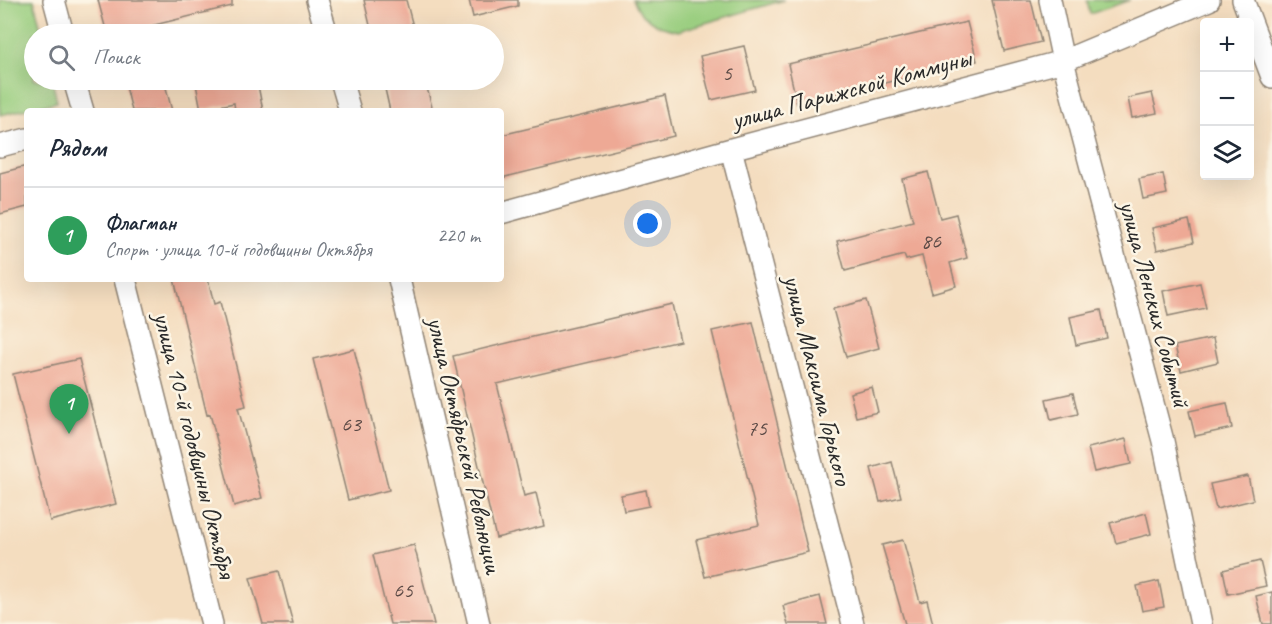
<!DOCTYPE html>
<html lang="ru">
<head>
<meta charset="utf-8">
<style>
  :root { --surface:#fff; --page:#f2f2f3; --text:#1f2937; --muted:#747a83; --line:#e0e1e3; --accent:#d1495b }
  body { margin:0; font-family:Caveat,sans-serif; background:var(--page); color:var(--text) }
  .controls { position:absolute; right:18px; top:18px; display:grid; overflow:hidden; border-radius:6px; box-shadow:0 6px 24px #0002 }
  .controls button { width:54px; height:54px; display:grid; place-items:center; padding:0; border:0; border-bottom:2px solid var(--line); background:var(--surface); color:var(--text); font:30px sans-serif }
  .you { position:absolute; left:648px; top:224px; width:21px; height:21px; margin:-15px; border:4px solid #fff; border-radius:50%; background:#1a73e8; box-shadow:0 0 0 9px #1a73e833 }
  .badge { display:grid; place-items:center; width:39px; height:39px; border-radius:50%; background:var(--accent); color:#fff; font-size:20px; font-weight:700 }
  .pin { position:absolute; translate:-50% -50px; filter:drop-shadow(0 2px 3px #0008) }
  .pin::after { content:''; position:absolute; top:32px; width:21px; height:18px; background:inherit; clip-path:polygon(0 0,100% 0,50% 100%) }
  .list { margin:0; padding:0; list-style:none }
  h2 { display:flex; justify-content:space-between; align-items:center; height:78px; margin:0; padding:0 24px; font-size:26px }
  h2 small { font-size:20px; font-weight:400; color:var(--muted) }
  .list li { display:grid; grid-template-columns:39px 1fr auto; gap:18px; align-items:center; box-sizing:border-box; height:96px; padding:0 24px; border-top:2px solid var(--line) }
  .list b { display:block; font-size:22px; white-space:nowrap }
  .list p { margin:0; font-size:20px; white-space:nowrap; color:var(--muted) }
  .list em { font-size:20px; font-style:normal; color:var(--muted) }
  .icon { flex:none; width:33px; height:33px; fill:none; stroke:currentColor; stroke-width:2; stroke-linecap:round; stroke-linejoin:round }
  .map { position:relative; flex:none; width:1272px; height:624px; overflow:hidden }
  .search { position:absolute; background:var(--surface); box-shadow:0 6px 24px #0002; left:24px; top:24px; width:480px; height:66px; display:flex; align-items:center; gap:15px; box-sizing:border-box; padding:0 21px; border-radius:33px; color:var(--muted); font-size:22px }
  .panel { position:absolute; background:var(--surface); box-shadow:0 6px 24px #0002; left:24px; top:108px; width:480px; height:174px; border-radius:6px }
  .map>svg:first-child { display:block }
  .green { fill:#98cd7e; stroke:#627c54; stroke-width:1.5 }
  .building { fill:#eea995 }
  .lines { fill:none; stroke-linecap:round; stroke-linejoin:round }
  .minor-casing { stroke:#908475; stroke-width:24 }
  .minor { stroke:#fff; stroke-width:21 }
  .labels { text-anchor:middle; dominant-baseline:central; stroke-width:5; stroke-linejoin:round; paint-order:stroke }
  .number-label { font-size:22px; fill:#5c4a46 }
  .street-label { font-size:26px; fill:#2b2b2b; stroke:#fcf5e5 }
</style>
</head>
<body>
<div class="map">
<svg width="1272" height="624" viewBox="0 0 1272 624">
  <rect width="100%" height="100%" fill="#fcf5e5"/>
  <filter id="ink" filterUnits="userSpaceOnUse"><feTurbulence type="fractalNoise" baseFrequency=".0167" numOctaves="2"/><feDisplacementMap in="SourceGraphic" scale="12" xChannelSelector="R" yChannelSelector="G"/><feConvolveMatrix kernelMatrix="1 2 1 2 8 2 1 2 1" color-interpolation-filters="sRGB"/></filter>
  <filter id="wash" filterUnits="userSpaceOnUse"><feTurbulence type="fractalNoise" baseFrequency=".008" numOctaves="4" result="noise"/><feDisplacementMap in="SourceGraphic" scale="24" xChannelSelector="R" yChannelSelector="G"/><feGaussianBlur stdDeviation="1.35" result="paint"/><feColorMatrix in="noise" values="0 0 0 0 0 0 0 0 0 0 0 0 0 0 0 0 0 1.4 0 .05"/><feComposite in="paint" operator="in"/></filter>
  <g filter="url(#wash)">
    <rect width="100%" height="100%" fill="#f4ddbf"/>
    <path class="green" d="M0,0H34L42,34H34V80H52L57,102L0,115Z
      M633,0H784L678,31L659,26L642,15Z
      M1087,0H1130L1090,14Z"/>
    <g id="blocks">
      <path class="building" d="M98,0H232V6L142,28L144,34H107Z
        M364,0H406L415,34H372Z
        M469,0H518V6L473,17Z
        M992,0H1031L1041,42L1004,51Z
        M967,22L977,61L797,104L788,64Z
        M744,46L755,90L711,100L700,56Z
        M135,80H164L172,111H132L125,82Z
        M218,80H257L263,111H235L234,103L201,110L196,84Z
        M383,80H425L433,111H390Z
        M1152,93L1157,113L1132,118L1128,98Z
        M665,96L674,136L501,178V135Z
        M27,166V207L0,214V173Z
        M928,172L940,218L956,214L967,258L950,263L956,286L932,293L922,256L906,260L904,255L845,271L837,241L913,221L902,179Z
        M1163,174L1167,194L1143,199L1139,179Z
        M1189,220L1194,242L1157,250L1152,228Z
        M174,279H208L214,304L220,302L246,406L238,408L262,498L234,506L210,414L207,415Z
        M1200,283L1206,308L1168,316L1163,291Z
        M866,300L879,348L846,357L833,309Z
        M672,304L680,341L497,384L524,496L536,493L544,526L496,538L453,356Z
        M1101,310L1107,338L1076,345L1070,317Z
        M753,322L808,552L705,577L696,540L759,525L712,331Z
        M1213,338L1218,362L1181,371L1175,346Z
        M354,349L389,490L348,500L313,359Z
        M79,359L116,504L50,521L13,374Z
        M872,387L878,412L856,417L850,393Z
        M1073,393L1078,414L1051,420L1046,399Z
        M1227,403L1232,428L1195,436L1189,411Z
        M1126,439L1131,464L1094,472L1088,448Z
        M892,462L901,497L880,502L871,468Z
        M1248,476L1253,500L1216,509L1210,484Z
        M646,490L649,506L624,511L621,495Z
        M1146,513L1151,534L1116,543L1110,523Z
        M903,540L920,602L927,600L933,624H905L882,545Z
        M414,545L434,624H390L373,555Z
        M1260,561L1266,586L1228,594L1223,570Z
        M279,571L293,624H263L250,578Z
        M1159,581L1164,607L1142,611L1137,586Z
        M1272,592V624H1263L1256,596Z
        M820,596L827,624H788L783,606Z"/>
    </g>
  </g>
  <g filter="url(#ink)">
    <use href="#blocks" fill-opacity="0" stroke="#908475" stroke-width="1.5"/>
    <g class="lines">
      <defs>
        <path id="minor" d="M54,0L63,34
          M317,0L327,34
          M1050,0L1063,61L1163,441L1201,624
          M1243,0L1272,77
          M74,80L83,111
          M341,80L350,111
          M0,146L27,139
          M731,149L853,624
          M501,213L731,149L1063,61L1209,0
          M125,279L212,624
          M399,279L479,624"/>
      </defs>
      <use href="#minor" class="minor-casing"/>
      <use href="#minor" class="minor"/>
    </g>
  </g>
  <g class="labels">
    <g class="number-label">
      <text x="727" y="73">5</text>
      <text x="931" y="241">86</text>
      <text x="351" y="424">63</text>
      <text x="757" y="428">75</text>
      <text x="403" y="590">65</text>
    </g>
    <g class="street-label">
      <text transform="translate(851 89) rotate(-15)">улица Парижской Коммуны</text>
      <text transform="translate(1155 304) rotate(75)">улица Ленских Событий</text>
      <text transform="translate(818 380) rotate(76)">улица Максима Горького</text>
      <text transform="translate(195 445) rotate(76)">улица 10-й годовщины Октября</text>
      <text transform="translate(465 445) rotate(77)">улица Октябрьской Революции</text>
    </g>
  </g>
</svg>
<div class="controls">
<button>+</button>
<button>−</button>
<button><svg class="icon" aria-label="layers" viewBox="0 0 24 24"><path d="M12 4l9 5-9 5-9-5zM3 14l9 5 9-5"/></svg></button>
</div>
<div class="you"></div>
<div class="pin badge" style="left:69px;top:434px;background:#2e9e5b">1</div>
<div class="search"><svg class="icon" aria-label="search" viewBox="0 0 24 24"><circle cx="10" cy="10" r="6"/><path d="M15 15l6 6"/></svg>Поиск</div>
<section class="panel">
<h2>Рядом<small></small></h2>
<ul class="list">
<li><span class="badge" style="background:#2e9e5b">1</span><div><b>Флагман</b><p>Спорт · улица 10-й годовщины Октября</p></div><em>220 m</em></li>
</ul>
</section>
</div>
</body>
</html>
